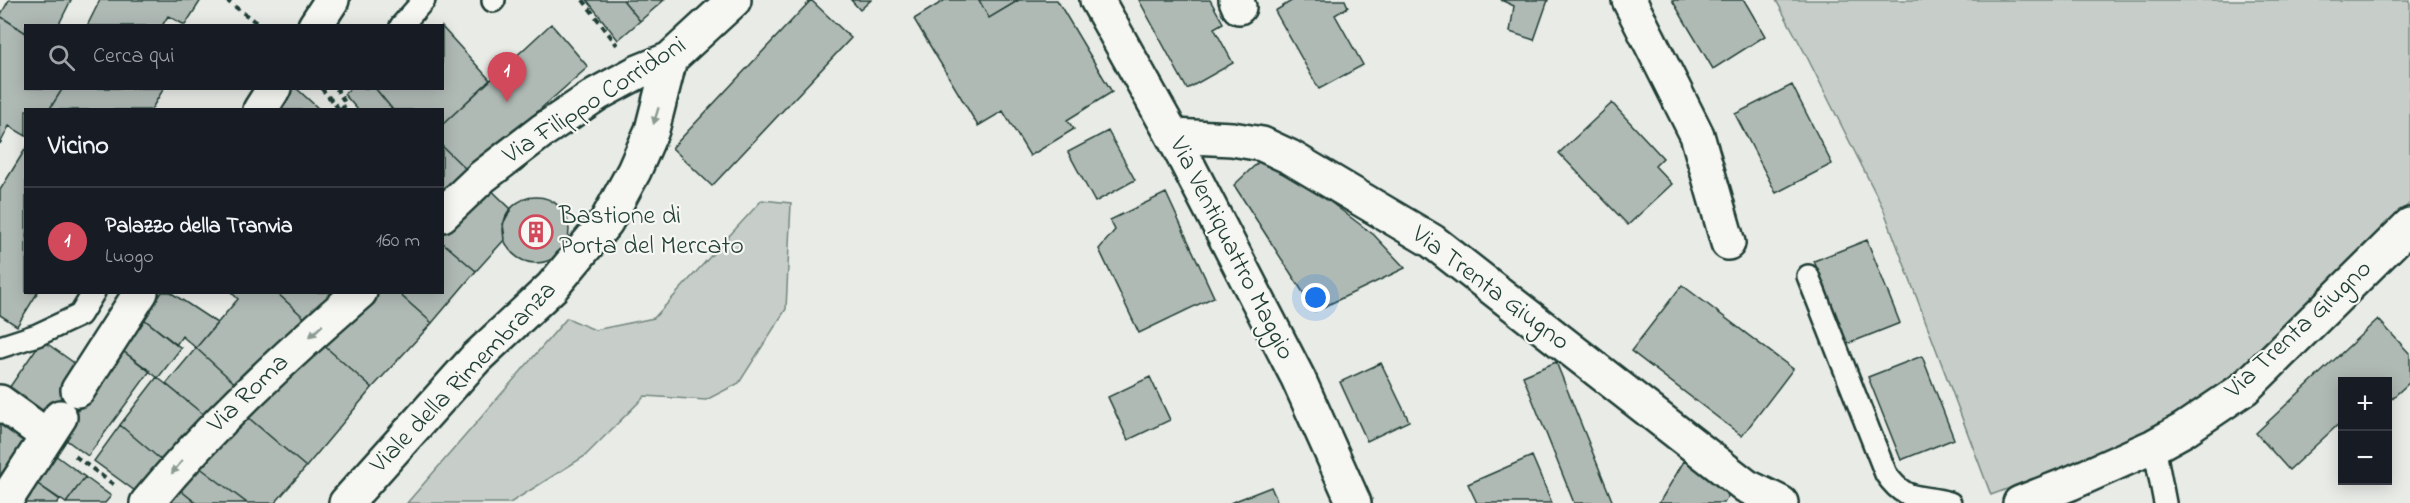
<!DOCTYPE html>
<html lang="it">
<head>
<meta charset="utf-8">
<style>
  :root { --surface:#171b24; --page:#242831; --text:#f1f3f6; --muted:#9ea1a6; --line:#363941; --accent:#d1495b }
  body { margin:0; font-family:"Indie Flower",sans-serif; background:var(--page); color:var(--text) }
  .controls { position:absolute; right:18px; bottom:18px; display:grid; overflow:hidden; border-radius:0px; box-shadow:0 3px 15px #0003 }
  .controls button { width:54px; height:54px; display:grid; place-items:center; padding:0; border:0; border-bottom:2px solid var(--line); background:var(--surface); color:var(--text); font:30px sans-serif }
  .you { position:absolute; left:1316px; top:298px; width:21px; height:21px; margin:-15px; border:4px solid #fff; border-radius:50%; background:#1a73e8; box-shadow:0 0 0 9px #1a73e833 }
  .badge { display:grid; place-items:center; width:39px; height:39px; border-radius:50%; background:var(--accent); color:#fff; font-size:20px; font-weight:700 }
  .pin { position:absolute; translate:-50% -50px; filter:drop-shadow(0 2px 3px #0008) }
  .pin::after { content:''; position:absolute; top:32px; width:21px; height:18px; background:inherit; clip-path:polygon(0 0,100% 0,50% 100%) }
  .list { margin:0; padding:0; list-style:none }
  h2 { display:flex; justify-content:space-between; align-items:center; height:78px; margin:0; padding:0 24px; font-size:26px }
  h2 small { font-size:20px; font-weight:400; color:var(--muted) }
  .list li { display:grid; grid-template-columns:39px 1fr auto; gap:18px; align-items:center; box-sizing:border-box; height:108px; padding:0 24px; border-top:2px solid var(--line) }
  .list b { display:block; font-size:22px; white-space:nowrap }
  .list p { margin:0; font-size:20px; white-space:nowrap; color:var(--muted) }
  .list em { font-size:20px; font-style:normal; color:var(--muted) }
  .icon { flex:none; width:33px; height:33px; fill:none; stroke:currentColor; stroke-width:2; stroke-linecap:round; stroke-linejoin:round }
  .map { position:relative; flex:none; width:2410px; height:503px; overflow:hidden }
  .search { position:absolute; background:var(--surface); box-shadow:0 3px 15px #0003; left:24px; top:24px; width:420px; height:66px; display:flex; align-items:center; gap:15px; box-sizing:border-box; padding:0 21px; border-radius:0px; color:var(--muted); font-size:22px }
  .panel { position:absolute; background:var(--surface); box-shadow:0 3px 15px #0003; left:24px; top:108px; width:420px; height:186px; border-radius:0px }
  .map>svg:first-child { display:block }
  .green { fill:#c7cec9; stroke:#73867e; stroke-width:1.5 }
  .building { fill:#b0bab5; stroke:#1f3d34; stroke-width:1.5 }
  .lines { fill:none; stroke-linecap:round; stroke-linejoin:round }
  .service-casing { stroke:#1f3d34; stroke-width:26 }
  .minor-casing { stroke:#1f3d34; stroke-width:38 }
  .secondary-casing { stroke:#1f3d34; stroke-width:38 }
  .path { stroke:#1f3d34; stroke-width:4; stroke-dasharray:6 4.5; stroke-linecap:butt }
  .service { stroke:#f6f6f2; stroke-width:21 }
  .minor { stroke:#f6f6f2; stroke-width:33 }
  .secondary { stroke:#f6f6f2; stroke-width:33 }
  .oneway { fill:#8a9a93 }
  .labels { text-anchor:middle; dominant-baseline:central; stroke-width:4.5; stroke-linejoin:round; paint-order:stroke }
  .street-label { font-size:26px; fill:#1f3d34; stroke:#f6f6f2 }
  .poi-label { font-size:26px; fill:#1f3d34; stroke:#f6f6f2; text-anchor:start }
</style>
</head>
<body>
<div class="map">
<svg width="2410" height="503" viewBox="0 0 2410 503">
  <rect width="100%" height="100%" fill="#e9ebe7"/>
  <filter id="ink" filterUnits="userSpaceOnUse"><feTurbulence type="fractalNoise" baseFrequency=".0167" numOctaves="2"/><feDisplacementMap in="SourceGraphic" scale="12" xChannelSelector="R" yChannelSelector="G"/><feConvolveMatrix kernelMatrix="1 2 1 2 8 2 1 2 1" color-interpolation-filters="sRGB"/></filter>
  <g filter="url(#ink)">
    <path class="green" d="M1776,0H2410V203L2281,332L2206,396L2114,449L1991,495L1883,208L1805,53Z
      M762,200L791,203L786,309L739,383L706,400L645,396L585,456L510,503H407L567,318L595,330L654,318Z"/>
    <path class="building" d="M9,0H71L58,26H26V33L0,16Z
      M100,0H201L185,25L168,16L162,26H87Z
      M587,0H623L640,21L618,40Z
      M623,0H664L640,21Z
      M811,0L851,38L712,186L672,148Z
      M851,0H871L860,10Z
      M945,0H979L989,18L1019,0H1057L1112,92L1067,120L1074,129L1030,156L1003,111L978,126L914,19Z
      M979,0H1019L989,18Z
      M1139,0H1210L1223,23L1214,28L1233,63L1187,89Z
      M1293,0H1345L1348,7L1335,15L1363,65L1319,89L1275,11Z
      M1501,0H1548L1534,40L1510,32L1514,6Z
      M1672,0H1744L1765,36L1713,69Z
      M0,16L26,33V88H63L49,110H26V136L9,126L0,144Z
      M551,24L588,67L469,172L442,146V125Z
      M442,27L490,80L442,125V110H393L375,88H442Z
      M1792,85L1832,164L1776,193L1735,114Z
      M63,88H164L151,110H49Z
      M289,88H296L320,110H276Z
      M351,88H375L393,110H358L344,94Z
      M1612,103L1663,158L1655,166L1672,184L1628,225L1559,153Z
      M1108,131L1135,180L1095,202L1068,152Z
      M442,146L469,172L442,198Z
      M26,148V292H38L17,326L0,315V190Z
      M1267,154L1374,235L1405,268L1315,311L1234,185Z
      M485,184L511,209L503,224L505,239L476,271L442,242V225Z
      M1166,193L1214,297L1139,333L1099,249L1115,230L1110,220Z
      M503 230a33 33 0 1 1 66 0a33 33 0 1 1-66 0Z
      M1867,240L1900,323L1847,344L1814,261Z
      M442,242L476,271L432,323L397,292H442Z
      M1682,285L1793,369L1742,436L1631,351Z
      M162,292H170L217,323L196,348L182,336L176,345L144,319Z
      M231,292H276L311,324L240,388L196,348L238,299Z
      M276,292H346L311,324Z
      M372,292H397L432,323L372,388L320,342Z
      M140,316L181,348L158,378L119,348Z
      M2378,319L2410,354V382L2389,401L2388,399V382H2342V421L2289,470L2256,433Z
      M42,340L77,365L87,396L69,424L43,417L7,391Z
      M320,342L372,388L306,467L243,413Z
      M119,348L150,371L88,456L61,436Z
      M196,348L240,388L209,419L166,384Z
      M1922,356L1954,439L1901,460L1868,377Z
      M1556,362L1613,503H1574L1523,376Z
      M1381,363L1409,421L1367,441L1340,382Z
      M157,377L209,419L167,465L120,425Z
      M1150,377L1170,420L1128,440L1108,397Z
      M243,413L306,467L275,503H247L195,464Z
      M0,414L31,437L0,484Z
      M120,425L167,465L142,496L94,461Z
      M51,452L85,477L66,503L32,480Z
      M1532,456L1552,503H1477L1468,484Z
      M1684,461L1732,489L1724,503H1659Z
      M195,464L247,503H196L175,486Z
      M85,477L111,496L105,503H66Z
      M32,480L60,500L57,503H18Z
      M175,486L195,502V503H162Z
      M1271,487L1278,503H1230Z"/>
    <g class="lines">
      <defs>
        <path id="service" d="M493,1L494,0
          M401,26L424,0
          M1808,276L1886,474C1906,503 1918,494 1950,503
          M0,347L37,335L80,315L94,292
          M2154,446L2165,503"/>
        <path id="minor" d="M1236,0L1239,7
          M1629,0L1697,135L1728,243
          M315,26L332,0
          M260,110L274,88
          M1173,136L1232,139L1262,144L1290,157L1432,241L1746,486L1781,503
          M442,215L482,177L542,131L597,94L638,72L670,59L734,0
          M78,390L141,292
          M0,402L47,436
          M4,503L60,417
          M147,503C211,425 284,358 360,292
          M346,503L476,358L552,287L606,222L634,171L652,130L670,59
          M2020,503L2071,483L2154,446L2183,430L2245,388L2410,225"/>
        <path id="secondary" d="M1097,0L1173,136L1298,378L1354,503"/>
      </defs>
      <use href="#service" class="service-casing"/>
      <use href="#minor" class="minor-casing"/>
      <use href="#secondary" class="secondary-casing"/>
      <path class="path" d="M226,0L261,26
        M583,0L617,45
        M321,88L340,110
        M339,88L337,90L346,104L341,110
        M75,456L117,487"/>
      <use href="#service" class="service"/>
      <use href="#minor" class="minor"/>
      <use href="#secondary" class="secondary"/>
    </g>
    <defs><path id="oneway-solid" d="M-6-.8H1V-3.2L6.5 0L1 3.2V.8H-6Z" transform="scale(1.5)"/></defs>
    <g class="oneway">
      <use href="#oneway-solid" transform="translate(656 116) rotate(107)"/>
      <use href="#oneway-solid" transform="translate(316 331) rotate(138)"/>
      <use href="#oneway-solid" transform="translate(177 467) rotate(129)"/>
    </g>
  </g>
  <defs>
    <symbol id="building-ring" viewBox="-11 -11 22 22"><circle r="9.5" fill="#f6f6f2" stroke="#d1495b" stroke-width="1.5"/><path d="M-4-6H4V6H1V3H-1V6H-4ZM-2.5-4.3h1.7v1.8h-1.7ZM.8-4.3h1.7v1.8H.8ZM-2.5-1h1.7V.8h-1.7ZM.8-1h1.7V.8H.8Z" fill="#d1495b"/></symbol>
  </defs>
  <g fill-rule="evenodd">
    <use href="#building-ring" x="517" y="213" width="38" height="38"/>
  </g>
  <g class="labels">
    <g class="street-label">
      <text transform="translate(595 101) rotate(-33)">Via Filippo Corridoni</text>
      <text transform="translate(1231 249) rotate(63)">Via Ventiquattro Maggio</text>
      <text transform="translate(1490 289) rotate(37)">Via Trenta Giugno</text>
      <text transform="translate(2299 330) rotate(-43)">Via Trenta Giugno</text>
      <text transform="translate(464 378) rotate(-46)">Viale della Rimembranza</text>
      <text transform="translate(249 394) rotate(-44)">Via Roma</text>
    </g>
    <g class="poi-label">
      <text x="559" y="217">Bastione di<tspan x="559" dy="30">Porta del Mercato</tspan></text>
    </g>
  </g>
</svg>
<div class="controls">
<button>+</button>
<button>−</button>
</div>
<div class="you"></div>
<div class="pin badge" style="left:507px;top:102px">1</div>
<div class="search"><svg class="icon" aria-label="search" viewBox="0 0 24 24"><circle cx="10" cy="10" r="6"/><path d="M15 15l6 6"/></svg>Cerca qui</div>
<section class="panel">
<h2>Vicino<small></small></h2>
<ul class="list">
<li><span class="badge">1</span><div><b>Palazzo della Tranvia</b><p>Luogo</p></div><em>160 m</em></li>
</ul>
</section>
</div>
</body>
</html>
